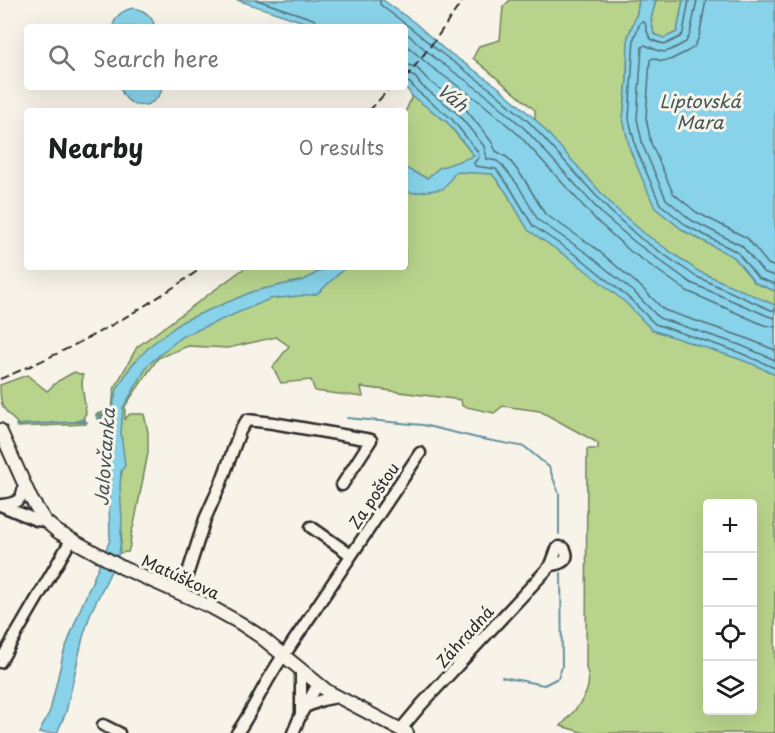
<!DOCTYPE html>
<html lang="en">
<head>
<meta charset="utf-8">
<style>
  :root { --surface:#fff; --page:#f2f2f2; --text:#202124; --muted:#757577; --line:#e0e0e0 }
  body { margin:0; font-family:"Playpen Sans",sans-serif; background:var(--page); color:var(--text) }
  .controls { position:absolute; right:18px; bottom:18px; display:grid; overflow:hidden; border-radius:6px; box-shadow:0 6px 24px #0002 }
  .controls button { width:54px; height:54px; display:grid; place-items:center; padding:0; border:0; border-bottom:2px solid var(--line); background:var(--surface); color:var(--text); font:30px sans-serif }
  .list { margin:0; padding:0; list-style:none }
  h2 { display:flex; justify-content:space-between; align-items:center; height:78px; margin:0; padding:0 24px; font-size:26px }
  h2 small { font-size:20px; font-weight:400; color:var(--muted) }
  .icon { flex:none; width:33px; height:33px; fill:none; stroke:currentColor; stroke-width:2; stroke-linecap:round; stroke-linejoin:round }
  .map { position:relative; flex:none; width:775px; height:733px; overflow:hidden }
  .search { position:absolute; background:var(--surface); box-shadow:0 6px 24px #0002; left:24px; top:24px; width:384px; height:66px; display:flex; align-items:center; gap:15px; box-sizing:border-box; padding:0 21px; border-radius:6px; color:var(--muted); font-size:22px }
  .panel { position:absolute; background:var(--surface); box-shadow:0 6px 24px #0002; left:24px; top:108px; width:384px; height:162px; border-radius:6px }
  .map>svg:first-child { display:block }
  .green { fill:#b8d48c; stroke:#72805c; stroke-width:1.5; fill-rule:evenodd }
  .water { fill:#88d3e9; stroke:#63909d; stroke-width:1.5 }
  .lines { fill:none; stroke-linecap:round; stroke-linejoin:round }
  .shore { stroke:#506e77; stroke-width:1.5 }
  .stream { stroke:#63909d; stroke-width:2 }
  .minor-casing { stroke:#2b2b2b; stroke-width:15 }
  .major-casing { stroke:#2b2b2b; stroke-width:16 }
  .minor { stroke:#f7f3e8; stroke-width:10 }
  .major { stroke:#f7f3e8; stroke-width:12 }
  .rail { stroke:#2b2b2b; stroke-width:2; stroke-dasharray:9 4.5; stroke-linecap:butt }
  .labels { text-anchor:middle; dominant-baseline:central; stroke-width:6; stroke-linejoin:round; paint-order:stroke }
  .street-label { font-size:16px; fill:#2b2b2b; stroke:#f7f3e8 }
  .water-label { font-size:18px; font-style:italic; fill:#42555a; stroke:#f7f3e8 }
</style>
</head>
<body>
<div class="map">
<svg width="775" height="733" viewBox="0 0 775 733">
  <rect width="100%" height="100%" fill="#f7f3e8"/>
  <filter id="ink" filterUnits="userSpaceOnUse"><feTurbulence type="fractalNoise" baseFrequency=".0167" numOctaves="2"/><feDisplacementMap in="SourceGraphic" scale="12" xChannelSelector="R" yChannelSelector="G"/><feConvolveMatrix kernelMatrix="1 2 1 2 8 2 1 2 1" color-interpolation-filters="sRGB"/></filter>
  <g filter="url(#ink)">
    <path class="green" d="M510,0H639L637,13L628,37L627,81L623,119L684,231L734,257L755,283L775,291V733H585L561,726C575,710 596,691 586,668L587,449H598V443L540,411L503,406L494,413L462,406L461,400L361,387L363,397L315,391L311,380L281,383L273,367L289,346L276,337L228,348L188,346L158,358L125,406V419L130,414H144L148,432V453L134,525C129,536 132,543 128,552L119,553C127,524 113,493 124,465L108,466L112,417L98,419L96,414L112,410L114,389L137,347L246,267H405V113L412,96L447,122L474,156L500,136L535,119V110L473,58L479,46L500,40L503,7ZM708,504H752V710H708Z
      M656,0H683L677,32L664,39L654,34L651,19Z
      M74,372L83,375L82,384L86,413L83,418L86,424L17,427L18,424C3,409 0,408 0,385L27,375L47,391L58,381Z"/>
    <path class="water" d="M237,0H383L415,23L444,49L497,86L535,119L613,206L644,233L698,271L775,305V375L755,365L736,358L652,330L626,303L579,265L528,230L506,192L492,174L456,172L443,189L413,193L405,191V168L427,178L439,168L474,156L447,122L412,96L405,86V27H319Z
      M639,0H656L651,19L654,34L664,38L677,32L683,0H775V291L755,283L734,257L684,231L655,208L630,150L623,119L627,81L628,37L637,13Z
      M134,8C146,11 152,16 155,27H113C115,15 123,10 134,8Z
      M120,87H163C156,111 127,112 120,87Z
      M327,267H346L317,294L270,299L181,337L148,365L123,408L121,433L125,465L121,472L120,488L122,519L120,548L117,559L91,612L83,637L66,712L57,733H39L50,711L63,655L79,612L110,540L109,503L111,473L108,466L112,433L114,400L117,389L131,366L151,345L183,321L254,291L304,280Z"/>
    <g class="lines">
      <path class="shore" d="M257,0L313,19L317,22L318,27
        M380,0V4L383,7L411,28L441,53L493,91L530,123L609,210L640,238L695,276L771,310H775
        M689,0L683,33L680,37L666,44C650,42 648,38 645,23L642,21L640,23L634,38L629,119L636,148L660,204L687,226L737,252L758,278L775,284
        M697,0L690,34L686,42L671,50L665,52L659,51L645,45L642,47L637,119L643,146L666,199L691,220L742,246L763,272L775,276
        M706,0L699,37L694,47L688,51L670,60L661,61L653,58L650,60L646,118L651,143L673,193L696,212L747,238L768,264L775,267
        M405,32L436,59L489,97L525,129L603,215L636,243L691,283L768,316L775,318
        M405,44L430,66L483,104L519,135L597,221L630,251L687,291L764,325L775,327
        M405,64L412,66L418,69L428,80L464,107L491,141L496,151L508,158L524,179L545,214L594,247L641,287L664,310L743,337L775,350
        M405,73L415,77L422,86L457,113L484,146L487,159L497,161L502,165L518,185L538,220L588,254L635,293L659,318L740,345L775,360
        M405,81L410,83L417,91L451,118L478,152L479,157L474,163L475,166L496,169L511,189L533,226L583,260L630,299L655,324L738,352L775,368"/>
      <path class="stream" d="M96,416L114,412
        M347,418L423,425L477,438L525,447L549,467L559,494V534
        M97,419L105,415
        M77,422H87
        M16,425L74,422L85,419
        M502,677L544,685L558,678L562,667L561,573"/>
      <defs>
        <path id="minor" d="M0,505L36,520L45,521
          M2,505C18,503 23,500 24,484
          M311,527L351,555
          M180,593L184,585L205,519L221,483L240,431L247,420L273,423L371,440L342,485
          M0,662L71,540
          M305,707L322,700L337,697
          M301,713V671
          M103,725L119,733
          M401,729L421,705L551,565L557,549L559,547L564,548C571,560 561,564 551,565
          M237,733C256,706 268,674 289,648L420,453
          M293,733L301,714L318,684"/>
        <path id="major" d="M0,430L31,499L45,521L58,532L123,568L211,607L240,623L261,637L327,691L407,733"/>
      </defs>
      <use href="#minor" class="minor-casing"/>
      <use href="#major" class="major-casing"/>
      <use href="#minor" class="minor"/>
      <use href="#major" class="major"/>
      <path class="rail" d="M405,79L435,40L463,0
        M369,111L391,87
        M0,379C71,350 140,312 203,267"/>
    </g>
  </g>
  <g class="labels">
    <g class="street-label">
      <text transform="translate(373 495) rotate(-56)">Za poštou</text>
      <text transform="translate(181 576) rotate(25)">Matúškova</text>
      <text transform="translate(464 636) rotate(-48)">Záhradná</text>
    </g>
    <g class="water-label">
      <text transform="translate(453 97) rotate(39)">Váh</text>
      <text x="700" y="100">Liptovská<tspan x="700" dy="21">Mara</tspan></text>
      <text transform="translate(104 457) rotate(-86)">Jalovčanka</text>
    </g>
  </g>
</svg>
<div class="controls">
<button>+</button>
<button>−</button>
<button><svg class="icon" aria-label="locate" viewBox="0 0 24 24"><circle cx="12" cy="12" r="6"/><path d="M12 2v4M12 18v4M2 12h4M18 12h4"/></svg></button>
<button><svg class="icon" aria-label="layers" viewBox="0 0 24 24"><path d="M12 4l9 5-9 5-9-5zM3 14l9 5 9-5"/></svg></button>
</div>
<div class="search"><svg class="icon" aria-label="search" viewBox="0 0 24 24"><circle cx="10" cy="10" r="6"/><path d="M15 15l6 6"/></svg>Search here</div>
<section class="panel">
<h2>Nearby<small>0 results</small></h2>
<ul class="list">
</ul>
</section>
</div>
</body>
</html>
